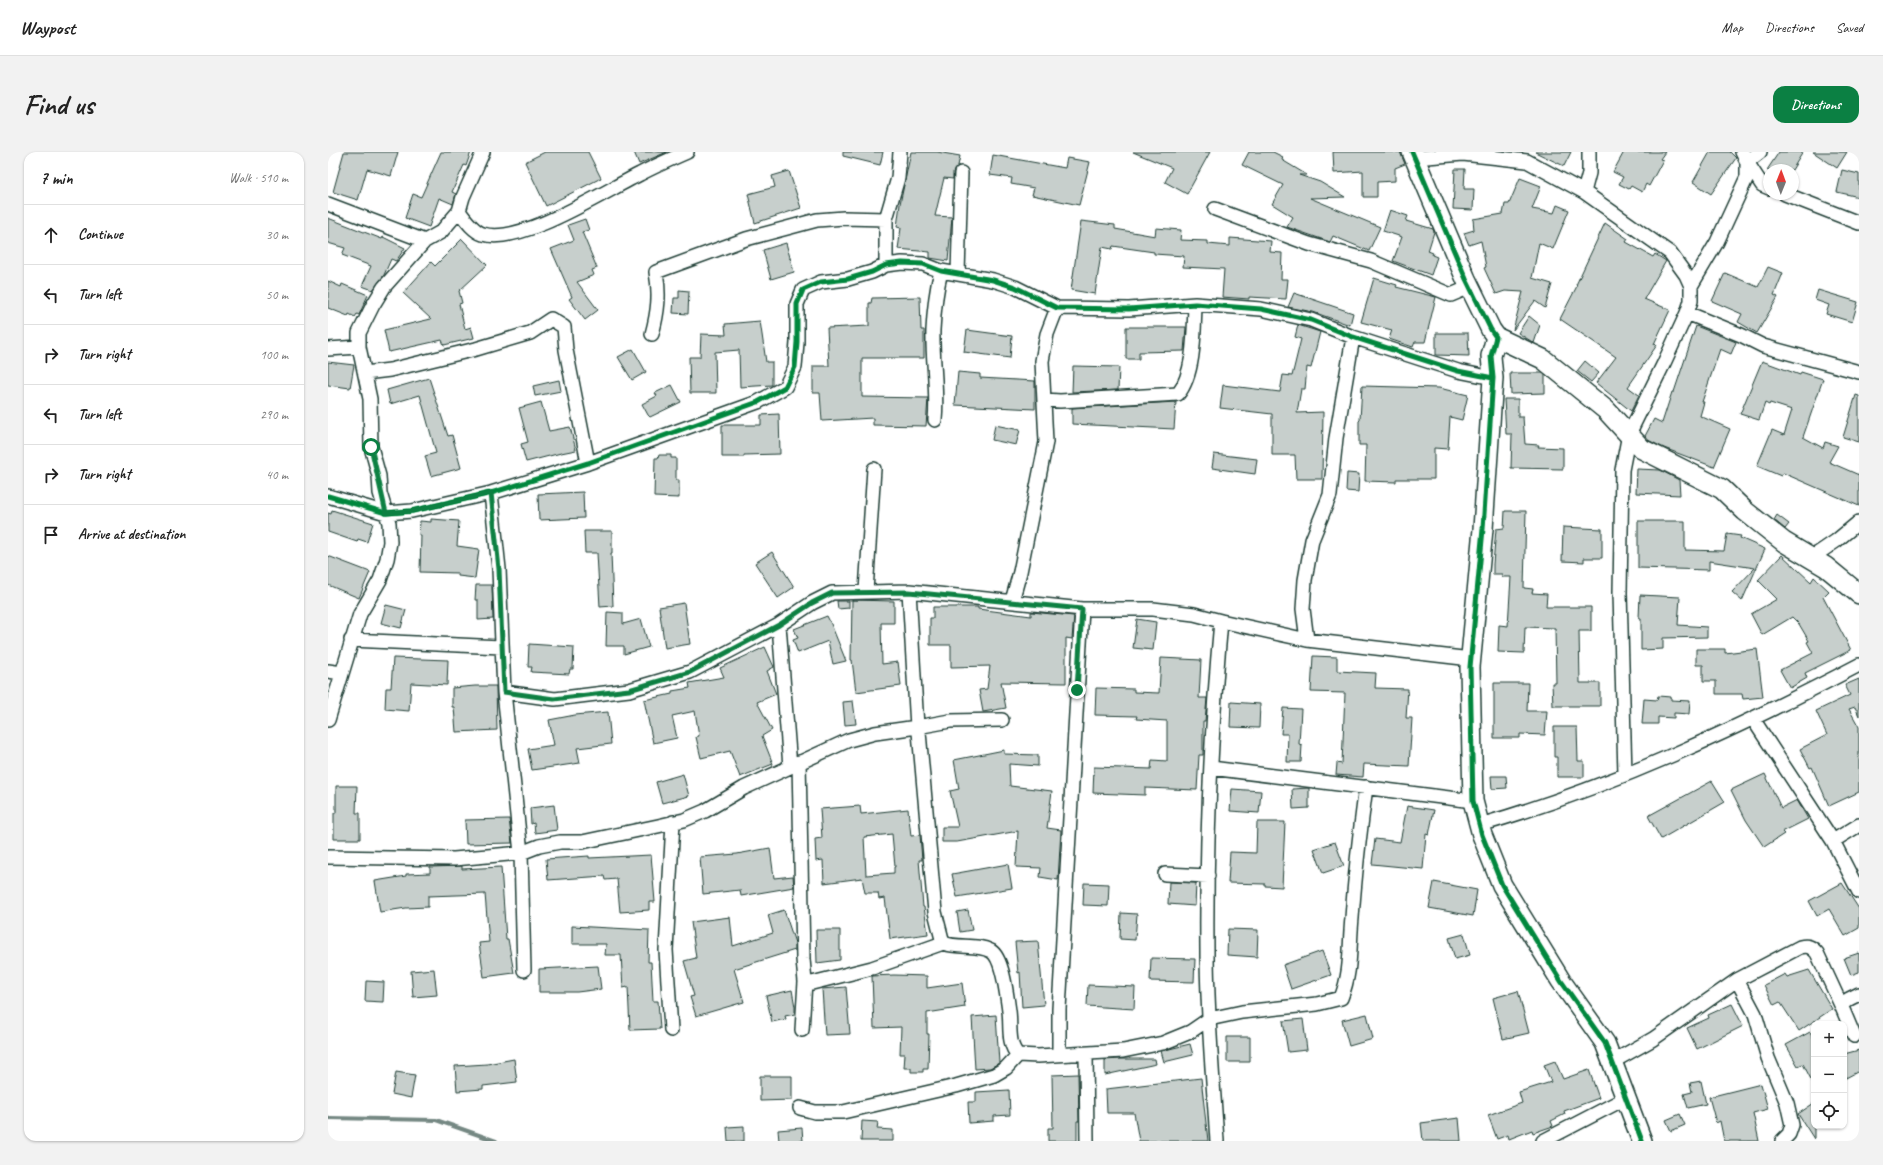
<!DOCTYPE html>
<html lang="en">
<head>
<meta charset="utf-8">
<style>
  :root { --surface:#fff; --page:#f2f2f2; --text:#222; --muted:#767676; --line:#e0e0e0; --accent:#0b8043 }
  body { margin:0; font-family:Caveat,sans-serif; background:var(--page); color:var(--text) }
  .controls { position:absolute; right:12px; bottom:12px; display:grid; overflow:hidden; border-radius:8px; box-shadow:0 1px 3px #0004 }
  .controls button { width:36px; height:36px; display:grid; place-items:center; padding:0; border:0; border-bottom:1px solid var(--line); background:var(--surface); color:var(--text); font:20px sans-serif }
  .compass { position:absolute; left:1435px; top:12px; width:36px; height:36px; border-radius:50%; background:var(--surface); box-shadow:0 1px 3px #0004; rotate:1deg }
  .stop { position:absolute; width:12px; height:12px; margin:-9px; border:3px solid #0b8043; border-radius:50%; background:#fff }
  .stop.end { background:#0b8043; border-color:#fff; box-shadow:0 1px 4px #0008 }
  .list { margin:0; padding:0; list-style:none }
  h2 { display:flex; justify-content:space-between; align-items:center; height:52px; margin:0; padding:0 16px; font-size:17px }
  h2 small { font-size:13px; font-weight:400; color:var(--muted) }
  .list li { display:grid; grid-template-columns:26px 1fr auto; gap:12px; align-items:center; box-sizing:border-box; height:60px; padding:0 16px; border-top:1px solid var(--line) }
  .list b { display:block; font-size:15px; white-space:nowrap }
  .list em { font-size:13px; font-style:normal; color:var(--muted) }
  .icon { flex:none; width:22px; height:22px; fill:none; stroke:currentColor; stroke-width:2; stroke-linecap:round; stroke-linejoin:round }
  .map { position:relative; flex:none; width:1531px; height:989px; overflow:hidden; border-radius:12px }
  header { display:flex; align-items:center; gap:24px; box-sizing:border-box; height:56px; padding:0 20px; background:var(--surface); border-bottom:1px solid var(--line) }
  header strong { font-size:19px }
  nav { display:flex; gap:22px; margin-inline-start:auto; font-size:14px }
  .intro { display:flex; align-items:center; justify-content:space-between; box-sizing:border-box; height:96px; padding:0 24px }
  h1 { margin:0; font-size:28px }
  .button { padding:10px 18px; border-radius:12px; background:var(--accent); color:#fff; font-size:14px; font-weight:700 }
  main { display:flex; gap:24px; padding:0 24px }
  aside { flex:1; background:var(--surface); border-radius:12px; box-shadow:0 1px 3px #0004 }
  .map>svg:first-child { display:block }
  .lines { fill:none; stroke-linecap:round; stroke-linejoin:round }
  .stream { stroke:#758883; stroke-width:4 }
  .building { fill:#c7cfcc; stroke:#1f3d34; fill-rule:evenodd }
  .street-casing { stroke:#1f3d34; stroke-width:16 }
  .secondary-casing { stroke:#1f3d34; stroke-width:22 }
  .street { stroke:#fff; stroke-width:13 }
  .secondary { stroke:#fff; stroke-width:19 }
  .cycleway-casing { stroke:#fff; stroke-width:8 }
  .cycleway { stroke:#00873e; stroke-width:5 }
  .route { stroke:#0b8043; stroke-width:5 }
</style>
</head>
<body>
<header>
<strong>Waypost</strong>
<nav><a>Map</a><a>Directions</a><a>Saved</a></nav>
</header>
<div class="intro"><h1>Find us</h1><a class="button">Directions</a></div>
<main>
<aside>
<h2>7 min<small>Walk · 510 m</small></h2>
<ul class="list">
<li><svg class="icon" aria-label="ahead" viewBox="0 0 24 24"><path d="M12 20V5M6 11l6-6 6 6"/></svg><div><b>Continue</b></div><em>30 m</em></li>
<li><svg class="icon" aria-label="left" viewBox="0 0 24 24"><path d="M17 20v-9H6M10 6l-5 5 5 5"/></svg><div><b>Turn left</b></div><em>50 m</em></li>
<li><svg class="icon" aria-label="right" viewBox="0 0 24 24"><path d="M7 20v-9h11M14 6l5 5-5 5"/></svg><div><b>Turn right</b></div><em>100 m</em></li>
<li><svg class="icon" aria-label="left" viewBox="0 0 24 24"><path d="M17 20v-9H6M10 6l-5 5 5 5"/></svg><div><b>Turn left</b></div><em>290 m</em></li>
<li><svg class="icon" aria-label="right" viewBox="0 0 24 24"><path d="M7 20v-9h11M14 6l5 5-5 5"/></svg><div><b>Turn right</b></div><em>40 m</em></li>
<li><svg class="icon" aria-label="arrive" viewBox="0 0 24 24"><path d="M6 21V4h12l-3 4 3 4H6"/></svg><div><b>Arrive at destination</b></div></li>
</ul>
</aside>
<div class="map">
<svg width="1531" height="989" viewBox="0 0 1531 989">
  <rect width="100%" height="100%" fill="#fff"/>
  <filter id="ink" filterUnits="userSpaceOnUse"><feTurbulence type="fractalNoise" baseFrequency=".025" numOctaves="2"/><feDisplacementMap in="SourceGraphic" scale="8" xChannelSelector="R" yChannelSelector="G"/><feConvolveMatrix kernelMatrix="1 2 1 2 8 2 1 2 1" color-interpolation-filters="sRGB"/></filter>
  <g filter="url(#ink)">
    <g class="lines">
      <path class="stream" d="M0,966L108,968L168,989"/>
    </g>
    <path class="building" d="M16,0H70L63,24L39,17L30,48L5,40Z
      M113,0H143L138,14L136,13L124,40L128,42L125,52L111,46L101,75L77,66L85,42L93,45Z
      M217,0H260L273,26L218,54L197,10Z
      M306,0H339L311,12Z
      M515,0H555L552,13L515,4Z
      M583,0H609L632,4L630,14L625,20V27L616,26L607,64L624,65L620,109L602,106V100L570,97L573,76L569,75L572,52Z
      M805,0H882L859,42L837,30L844,16Z
      M921,0H945L955,5L954,8L979,23H971L992,30L1017,45L982,46L1052,75L1041,99L1005,84L1002,90L959,75L965,65L944,52L955,33L914,13Z
      M1005,0H1072L1077,12L1067,16V29L1049,30V45H1035V19L1006,21Z
      M1207,0H1243L1236,14Z
      M1296,0H1337L1332,7L1335,8L1321,34L1318,32L1314,40L1303,34L1301,37L1291,32L1295,25L1285,20Z
      M1382,0H1402L1408,6L1383,42L1365,30Z
      M1451,0H1475L1464,18H1439Z
      M1485,0H1519L1509,16Z
      M665,3L737,16L739,6L762,10L751,53L704,43L706,36L683,32L684,26L662,23Z
      M1127,17H1137L1136,37H1146L1145,58L1125,57Z
      M1514,18L1531,22V45L1509,40Z
      M461,19L473,56L427,71L420,42L447,35L444,24Z
      M1192,26L1213,34L1204,57L1226,61L1229,53L1241,58L1225,97L1211,91L1204,126L1224,132L1217,156L1207,149L1185,178L1195,140L1177,139L1168,142L1156,116L1158,115L1153,89L1141,93L1136,81L1146,78L1145,67L1175,62L1177,52H1181Z
      M1062,58L1080,64L1078,69L1105,77L1106,80L1100,99L1105,101L1104,103L1109,105L1103,123L1065,109L1074,85L1055,79Z
      M0,66L54,87L55,85L77,96L68,109L63,107L56,123L45,138L34,134L43,114L14,103L17,96L0,91Z
      M257,67L261,78L254,80L269,116L264,118L266,123L249,130L270,158L257,168L241,147L244,145L223,97L246,88L240,73Z
      M753,69L787,73V77L827,84L828,76L853,78L852,88L880,89V92L902,94V86L943,89L942,100L954,101L953,127H960L958,147L921,145V147L894,145L896,117L855,115L856,104L826,102V100L785,94L784,97L774,95L767,142L743,138Z
      M1277,71L1300,87L1298,90L1325,105L1327,102L1338,109L1316,147L1342,158L1326,192L1329,193L1300,235L1311,243L1303,259L1268,231L1288,205L1232,167L1249,134L1248,133Z
      M134,87L159,113L131,139L134,151L131,152L137,177L143,175L146,186L116,193L114,188L61,200L56,178L103,167L75,141L103,110L107,114Z
      M458,91L466,120L443,127L435,98Z
      M1440,115L1455,121L1446,143L1450,145L1429,181L1410,170L1414,162L1384,149L1397,121L1430,135Z
      M1046,126L1069,133L1068,135L1108,145L1097,190H1087L1085,195L1061,187L1064,178L1033,170Z
      M0,129L13,135L14,132L40,143L31,163L29,162L27,165L21,162L20,164L0,156Z
      M351,138L361,139L360,162L345,161L346,146H351Z
      M1490,138L1530,150L1524,170L1498,162L1501,153L1487,148Z
      M966,141L1025,161L1022,173L985,160L960,155Z
      M592,145L593,178H596V206H534V245L600,246L598,274L545,273V266L494,269L492,241H485V214H501L499,176L541,174V151H543L544,146Z
      M1201,164L1212,173L1206,191L1190,181Z
      M432,169L438,210H444V233L412,235L411,198L387,200L388,241H362L361,205H372L373,182L398,183L397,172Z
      M970,173L992,180L983,216L979,215L977,237H973L969,261L995,260L994,327H968L967,303H944V262L892,256L895,233L952,240L955,223L964,224L973,187L967,185Z
      M1368,174L1408,190L1403,202L1392,197L1374,250H1376L1372,264L1402,277L1386,315L1336,296L1320,288L1317,284L1326,267L1334,271L1344,240H1346Z
      M798,175H858L856,199L811,200V207H798Z
      M639,178L684,184L682,206L636,200Z
      M1108,181H1140L1141,204L1108,203Z
      M305,197L318,220L304,228L290,205Z
      M1257,209L1271,221L1263,230L1249,219Z
      M1434,209L1472,223L1473,220L1495,227L1475,285L1495,296L1497,290L1510,294L1501,310L1531,323V354L1455,321L1453,324L1429,314L1444,278L1456,283L1464,258L1442,251L1441,253L1437,251L1431,268L1412,262Z
      M0,210L26,213L22,236L0,233Z
      M745,214L791,215L790,238L744,240Z
      M630,220L652,222V226L707,229V257L627,253Z
      M1182,221H1214L1217,223V241L1183,242Z
      M101,226L120,284L124,283L133,316L103,324L97,304L108,301L92,243L62,252L59,238Z
      M231,228L233,239L207,244L205,234Z
      M344,233L353,250L322,265L320,263L314,252L329,244L327,241Z
      M1034,234L1111,236L1140,243L1134,268L1122,265L1120,297L1106,296V327H1068V330L1037,329L1038,293H1031V269L1032,268Z
      M1528,243L1531,244V290L1515,285Z
      M1176,247H1190V265H1195L1197,292L1211,293L1210,295L1235,296V317L1183,316L1184,282H1178Z
      M213,250L221,279L242,275L248,298L233,301L198,310L193,292L200,290L191,256Z
      M848,250L846,277L744,272V256Z
      M451,262L452,302L416,303V305H394V273H433V263Z
      M667,273L692,278L688,293L664,288Z
      M886,302L929,307L927,322L884,316Z
      M331,303H343V306H348V328H351V346L326,345L327,306H330Z
      M1309,317L1332,318L1351,328L1352,343L1308,341Z
      M1019,321L1031,322L1030,340L1018,339Z
      M255,340L256,366L211,368L210,342Z
      M4,358L45,371L39,390L30,387L29,390L0,380V361L3,362Z
      M1177,359H1198L1196,436L1205,437L1204,441L1219,442L1218,455H1263V479H1251L1252,531H1272V554H1225L1224,531H1228L1227,476L1197,475L1196,501L1170,500L1171,473L1180,474L1183,425H1174V422H1165V412L1168,377L1176,376Z
      M1449,363L1461,372L1457,377L1446,368Z
      M103,367L131,369L129,394L151,397L147,426L130,424V421L92,420L93,383H91L92,369L103,370Z
      M1310,369H1357V398L1396,399L1399,382L1413,384L1412,386L1437,397L1414,449L1404,440L1427,416L1381,409V418L1310,416Z
      M1235,375L1274,377V406H1256V410L1234,409Z
      M256,379H284V401H283L285,454L272,455L269,401H257Z
      M444,400L466,435L450,446L427,411Z
      M1454,403L1483,430L1486,425L1501,439L1495,445L1523,498L1477,521L1479,526L1462,536L1452,518L1485,501L1479,490L1481,489L1471,472L1464,465L1434,483L1423,462L1449,447L1430,428Z
      M0,404L42,420L31,446L0,433Z
      M148,433H164L165,467L150,468V448H147Z
      M1312,443L1352,445L1350,473L1379,475V485L1335,486V497L1313,498V466H1311Z
      M524,448L566,449V471H553L554,512L570,510L573,534L528,540L524,508H523Z
      M509,449H521V456L510,457Z
      M356,451L362,492L337,496L331,455Z
      M58,453L78,458L73,476L53,471Z
      M605,455H650V457L703,464V460L746,464L744,487L738,486V531L673,530L678,556L655,560L651,538L659,537L662,514L623,515V493H602V466H605Z
      M279,460L295,461V472L313,467L321,495L296,502V494H278Z
      M499,464L503,472L518,509L505,512L500,489L470,501L465,488L470,486L466,477Z
      M809,467L828,470L825,498L805,496Z
      M201,492L246,495L245,517H242L241,522L203,520L204,515H200Z
      M437,495L446,515L439,519L448,542L429,550L444,578L434,584L445,612L412,625L402,599L373,606L368,585L371,584L367,559L344,564L349,586L325,591L316,548L344,542V539L362,536L361,531L396,525L392,516Z
      M1368,497H1397V501L1429,497L1435,545L1415,547L1414,542H1388V529H1375V513H1368Z
      M985,504L1009,505V519L1048,521L1047,536L1080,537L1078,566H1084L1081,614L1036,612L1035,625L1008,623L1009,611L1014,612L1017,541L983,540Z
      M65,506L120,508L119,533L83,531L81,559L57,557L58,536H63Z
      M833,506L873,508L871,546H879L877,569H875V603H871L869,638L817,636V643L765,641L766,615L823,617L824,608L839,609V569L808,567L809,564L767,563L768,536L806,537V540L831,541Z
      M1531,527V564L1527,555L1521,557L1531,575V640L1501,654L1484,615L1482,616L1472,597L1499,583L1488,559L1522,543L1517,533Z
      M1166,531H1200L1199,559H1219L1217,583L1192,582V586H1166Z
      M147,534H168L169,578L128,580L126,555H124V536Z
      M1330,544L1343,545V548L1362,549L1361,562L1346,561V566L1330,565V572H1314L1316,547L1329,548Z
      M525,549L528,572L517,573L515,550Z
      M903,550L932,552L931,576L902,575Z
      M955,556L973,557L971,592L974,593L973,610H959L960,582H953Z
      M280,560L283,592L249,596L252,611L204,618L200,597L226,593L221,568L247,563Z
      M1226,575H1249L1250,609H1256V625H1229V605H1226Z
      M676,598V602L710,603V614L681,612L682,634L724,639L719,676L733,678L730,728L712,725L713,716L688,715L690,679L629,690H614V675H630L622,639L631,637L626,608Z
      M355,622L361,644L334,651L328,630Z
      M1437,622L1453,656L1469,648L1480,667L1454,680L1456,682L1436,695L1418,668L1403,638Z
      M1163,624H1178L1179,636L1164,637Z
      M1384,629L1397,650L1333,687L1320,664Z
      M8,634H29L28,661H32V687H6V661H8Z
      M981,636V656L965,657L964,637Z
      M904,637L933,639L931,661L902,659Z
      M226,653L229,678L207,681L206,671L203,672L202,656Z
      M532,654L533,662L580,657L583,684L592,683L594,708H591L595,755H596L600,782L562,787L557,746L551,747L550,741H537L534,726L496,731L495,708L488,709L487,687L494,686L492,657ZM564,682L567,715H566V721L538,723L536,685Z
      M1079,654L1106,658L1101,683L1098,682L1095,717L1044,712L1047,687L1072,690Z
      M181,667L184,691L138,692L137,668Z
      M929,670H957L954,735L937,734V732L900,731L902,700L928,701Z
      M1007,690L1016,714L995,721L986,697Z
      M442,696L446,726L465,724L466,735L413,744L412,738L375,742L372,705L409,702Z
      M323,703L327,750H321V758L292,760L289,727L277,728L276,724L220,728L218,707L261,704V706Z
      M680,712L684,736L629,745L624,722Z
      M134,714V717L173,715L178,787H180L186,821L156,825L151,791L161,790L157,742L100,744V755L78,756L52,760L47,729L78,724V722L102,721V715Z
      M841,730L868,731L867,754L840,752Z
      M1106,730L1149,738L1145,764L1101,756Z
      M756,731L781,732L780,754L755,753Z
      M1514,731L1531,757V776L1517,784L1501,757L1489,764L1481,749Z
      M456,758L467,791V798L406,817L416,850L368,864L362,845L366,844L356,809L368,806L363,770L402,765L405,794L445,781L440,763Z
      M640,758L644,778L632,780L629,760Z
      M793,761L809,762L807,788L792,787Z
      M244,774L321,778L320,810H323L325,849H330L332,877L302,878L300,835L295,836L293,803H277L278,792H244Z
      M900,777L930,778L929,805L899,803Z
      M488,778H512V808L489,811Z
      M1136,782L1142,803L1127,807L1121,786Z
      M710,789L716,853L694,855L692,820L690,821L687,790Z
      M994,799L1003,823L963,837L955,813Z
      M1531,801V820L1523,823L1516,806Z
      M823,806L867,807L866,830L822,829Z
      M270,814L273,837L249,840H211V817Z
      M106,817L109,843L85,845L83,819Z
      M1481,818L1504,857L1471,879L1452,850L1446,853L1436,833L1457,822L1459,825Z
      M566,823L599,824V836L634,831L637,855L599,861V882H601L600,917H595V920H583V916H576L577,902H572L573,875L546,876L544,824Z
      M38,829L56,830L55,850L37,849Z
      M760,833L807,835L806,857L759,854Z
      M518,835L522,882L497,883L494,837Z
      M464,838L467,855V862L457,864L458,867L444,870L438,844Z
      M1190,839L1201,881L1175,887L1165,846Z
      M1404,852L1415,874L1369,897L1359,876L1381,866L1380,863Z
      M1039,862L1045,887L1021,894L1014,868Z
      M668,863L671,911L662,916L647,917L644,865Z
      M975,867L979,898L960,900L955,869Z
      M1482,880L1486,886V933L1475,912L1470,914L1458,893Z
      M899,885H922V910H899Z
      M862,892L865,903L836,910L833,899Z
      M1531,898V919L1516,927V902Z
      M186,907L189,930L155,934V937L129,939L127,914L159,912Z
      M792,907H827L828,912L777,923V908Z
      M1227,909L1235,927L1261,918L1271,946L1236,959L1237,962L1223,969L1225,974L1205,981L1204,978L1181,987L1180,983L1169,987L1160,963L1194,951L1191,940L1223,930L1216,913Z
      M68,920L87,923L83,946L64,942Z
      M750,922L751,969H749V989H720V976H725L724,923Z
      M432,924H464V948L432,949Z
      M873,926L880,989H811L806,961H779L778,937Z
      M1373,929L1378,952L1360,956L1356,942L1364,940L1362,931Z
      M1433,932L1440,957L1425,961L1431,989H1396L1392,969L1388,971L1381,945Z
      M681,938L682,963L666,964V969L641,971L640,950H648V940Z
      M1486,951V987L1470,962Z
      M1352,962L1357,973L1343,979L1338,968Z
      M1131,966L1133,989H1095L1093,971Z
      M534,969L550,970L549,977L565,978V989H533Z
      M416,974V989H400L399,975Z
      M474,976L475,989H451L450,978Z"/>
    <g class="lines">
      <defs>
        <path id="street" d="M1432,0L1419,10L1434,33L1441,36
          M1087,6L1135,2L1199,9L1256,40L1342,101L1358,123L1363,134V149L1359,161L1336,211L1301,282L1294,318L1292,441L1297,622
          M1256,40L1261,21V0
          M1457,42L1531,71
          M0,52L97,89
          M887,57L981,92L1043,109L1123,143L1142,135
          M131,59C137,67 145,79 155,82C192,94 277,39 312,22C327,14 343,7 359,0
          M558,113V67L570,26L572,0
          M630,121L633,21
          M1363,134L1389,90L1419,25V10L1414,0
          M1359,161L1413,183L1435,194L1531,220
          M324,182C330,160 332,142 328,120L418,87L489,68L516,66L558,67
          M0,197L31,195
          M37,221L62,218L148,197L202,181L223,167L236,175L238,198L260,311
          M717,248L732,249L850,242C867,221 866,178 867,152
          M607,268C610,238 604,208 605,178C606,158 608,139 613,119
          M163,341L171,417L176,540L227,547L301,538L362,520L451,473L484,451L504,441L581,439L754,457H825L866,462L893,469
          M0,344L58,361L84,359L163,341L260,311L430,250L457,235L467,215L469,190V152L475,138L493,130L520,127L544,120L558,113L574,111L595,112L613,119L665,128L687,135L729,156L801,157L867,152L933,157L983,168L1025,185L1130,219L1165,226
          M1483,406L1508,389L1531,370
          M538,439L546,317
          M684,449L692,420L718,290L714,209L719,182L729,156
          M451,473L462,615
          M23,488L173,495
          M979,488L975,457L977,428L984,388L1002,343L1008,286L1025,185
          M0,519L14,521
          M176,540L193,701L196,818
          M1425,567L1505,689L1531,673
          M0,568L32,462L52,428L59,407L62,390L61,371L52,341L51,324L43,295L42,247L31,195V181L45,153L56,135L89,98L97,89L113,80L131,59L135,45L155,0
          M674,568L622,569L589,575L591,580L607,760L615,791C631,797 648,791 663,799C675,806 679,845 681,859C683,873 679,892 690,903L710,904L795,899L835,891L862,880L881,867L914,860L989,852L1013,846C1024,819 1021,795 1024,766C1027,722 1032,679 1038,635
          M471,610L475,807L477,830L484,831L544,816L615,791
          M883,616L1145,649
          M1152,673C1284,635 1409,577 1531,513
          M1505,689L1531,740
          M0,705L126,707L193,701L211,694L232,690H254L330,674L356,668L377,659L416,636L521,588L547,581L589,575L581,439
          M837,722L880,724
          M1409,828L1427,862L1440,906L1459,951L1464,973L1461,982L1454,989
          M1513,853L1526,884
          M343,878L338,798L345,670
          M474,878L477,830
          M731,902V857L754,457
          M758,902L759,989
          M1284,910L1325,887L1409,828L1472,795C1480,793 1484,795 1489,801L1513,853L1521,847L1531,842
          M472,956L487,960H515L628,934L666,923L678,916L690,903
          M889,989C885,926 879,862 879,799C878,689 883,579 893,469L979,488L1143,507
          M1215,989L1298,946"/>
        <path id="secondary" d="M1084,0L1138,127L1163,178L1168,185L1163,204L1165,226L1155,377L1142,515L1145,649L1154,683L1174,733L1233,829L1277,891L1314,989
          M1168,185L1215,207L1278,258L1314,297L1394,337L1417,359L1456,390L1498,415L1531,442"/>
      </defs>
      <use href="#street" class="street-casing"/>
      <use href="#secondary" class="secondary-casing"/>
      <use href="#street" class="street"/>
      <use href="#secondary" class="secondary"/>
      <defs>
        <path id="cycleway" d="M1084,0L1138,127L1163,178L1168,185L1163,204L1165,226L1155,377L1142,515L1145,649L1154,683L1174,733L1233,829L1277,891L1314,989
          M0,344L58,361L84,359L163,341L260,311L430,250L457,235L467,215L469,190V152L475,138L493,130L520,127L544,120L558,113L574,111L595,112L613,119L665,128L687,135L729,156L801,157L867,152L933,157L983,168L1025,185L1130,219L1165,226"/>
      </defs>
      <use href="#cycleway" class="cycleway-casing"/>
      <use href="#cycleway" class="cycleway"/>
    </g>
  </g>
  <g class="lines" filter="url(#ink)">
    <path class="route" d="M43,295L58,361L84,359L163,341L171,417L176,540L226,547L301,538L362,520L451,473L484,451L504,441L581,440L754,457L749,538"/>
  </g>
</svg>
<div class="controls">
<button>+</button>
<button>−</button>
<button><svg class="icon" aria-label="locate" viewBox="0 0 24 24"><circle cx="12" cy="12" r="6"/><path d="M12 2v4M12 18v4M2 12h4M18 12h4"/></svg></button>
</div>
<svg class="compass" viewBox="-18 -18 36 36"><path d="M0-13l5 13h-10z" fill="#e53935"/><path d="M0 13l5-13h-10z" fill="#767676"/></svg>
<div class="stop" style="left:43px;top:295px"></div>
<div class="stop end" style="left:749px;top:538px"></div>
</div>
</main>
</body>
</html>
